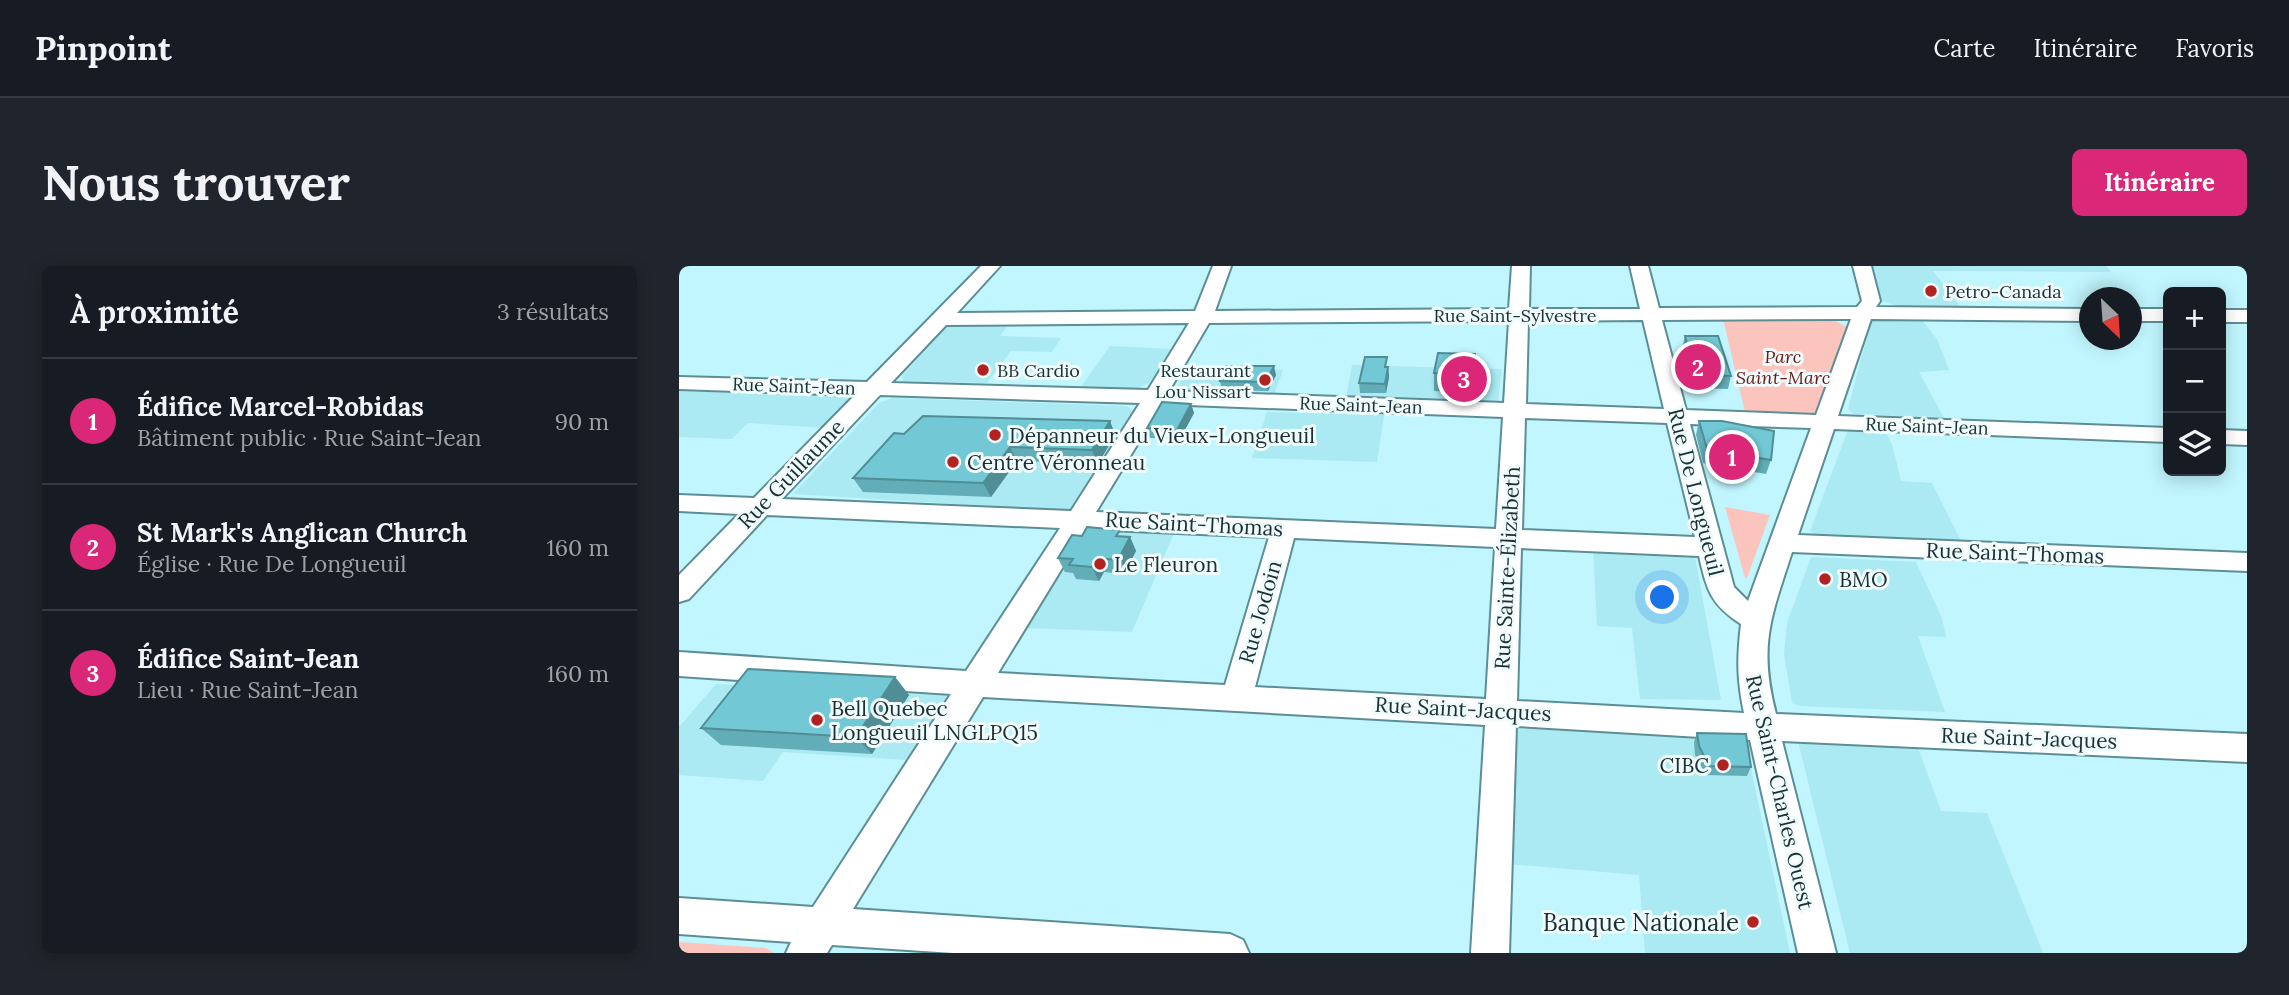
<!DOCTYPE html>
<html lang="fr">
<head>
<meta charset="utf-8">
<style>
  :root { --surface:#171b24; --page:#20242c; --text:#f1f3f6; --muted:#9ea1a6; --line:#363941; --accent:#db2777 }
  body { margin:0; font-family:Lora,serif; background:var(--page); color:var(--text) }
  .controls { position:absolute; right:21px; top:21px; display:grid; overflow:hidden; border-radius:10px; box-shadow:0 4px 18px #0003 }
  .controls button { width:63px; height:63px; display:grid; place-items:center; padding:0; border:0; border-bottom:2px solid var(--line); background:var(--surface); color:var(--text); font:35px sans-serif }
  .compass { position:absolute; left:1400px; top:21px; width:63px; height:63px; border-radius:50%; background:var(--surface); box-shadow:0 4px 18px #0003; rotate:155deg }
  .you { position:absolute; left:984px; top:332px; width:24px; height:24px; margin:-18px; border:5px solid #fff; border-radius:50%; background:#1a73e8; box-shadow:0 0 0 10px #1a73e833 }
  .badge { display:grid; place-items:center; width:46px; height:46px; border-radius:50%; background:var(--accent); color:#fff; font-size:23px; font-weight:700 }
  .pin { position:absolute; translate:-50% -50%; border:4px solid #fff; box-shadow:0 2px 7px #0006 }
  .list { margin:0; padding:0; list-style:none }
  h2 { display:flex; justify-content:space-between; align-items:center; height:91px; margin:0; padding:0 28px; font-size:30px }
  h2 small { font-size:23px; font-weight:400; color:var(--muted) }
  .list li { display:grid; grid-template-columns:46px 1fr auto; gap:21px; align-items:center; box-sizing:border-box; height:126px; padding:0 28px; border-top:2px solid var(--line) }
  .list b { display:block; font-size:26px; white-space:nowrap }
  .list p { margin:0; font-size:23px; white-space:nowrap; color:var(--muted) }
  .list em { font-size:23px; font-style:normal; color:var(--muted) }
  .icon { flex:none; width:38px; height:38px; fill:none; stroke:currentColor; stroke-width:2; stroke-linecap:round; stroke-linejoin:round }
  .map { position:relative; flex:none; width:1568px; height:687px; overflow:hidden; border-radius:10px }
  header { display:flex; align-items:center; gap:42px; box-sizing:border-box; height:98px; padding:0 35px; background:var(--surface); border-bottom:2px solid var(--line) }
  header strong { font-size:33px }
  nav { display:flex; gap:38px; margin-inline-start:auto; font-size:24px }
  .intro { display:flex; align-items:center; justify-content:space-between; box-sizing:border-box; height:168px; padding:0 42px }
  h1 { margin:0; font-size:49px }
  .button { padding:18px 32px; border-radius:10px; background:var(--accent); color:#fff; font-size:24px; font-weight:700 }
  main { display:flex; gap:42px; padding:0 42px }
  aside { flex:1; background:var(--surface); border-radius:10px; box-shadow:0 4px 18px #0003 }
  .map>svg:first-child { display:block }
  .built { fill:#abe9f3 }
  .green { fill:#fbc5bd }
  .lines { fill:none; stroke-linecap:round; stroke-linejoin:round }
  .minor-casing { stroke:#5c8e95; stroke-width:4 }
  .minor { fill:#fff; fill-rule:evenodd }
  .wall { fill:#62adb7 }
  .shaded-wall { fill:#508d95 }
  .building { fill:#72c9d5; stroke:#508d95; stroke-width:2 }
  .poi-dot { fill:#b22221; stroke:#f0fbfc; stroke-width:2.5 }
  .labels { text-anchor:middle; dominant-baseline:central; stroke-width:6; stroke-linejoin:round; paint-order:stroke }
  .far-poi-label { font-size:18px; fill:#1c3033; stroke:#f0fbfc; text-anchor:start }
  .far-street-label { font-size:18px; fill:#1c3033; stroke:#f0fbfc }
  .far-park-label { font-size:18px; font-style:italic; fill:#6a1815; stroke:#f0fbfc }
  .poi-label { font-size:21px; fill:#1c3033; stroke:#f0fbfc; text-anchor:start }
  .street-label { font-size:21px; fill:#1c3033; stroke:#f0fbfc }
  .near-poi-label { font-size:24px; fill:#1c3033; stroke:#f0fbfc; text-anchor:end }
</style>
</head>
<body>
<header>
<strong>Pinpoint</strong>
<nav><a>Carte</a><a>Itinéraire</a><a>Favoris</a></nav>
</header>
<div class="intro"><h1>Nous trouver</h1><a class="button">Itinéraire</a></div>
<main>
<aside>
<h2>À proximité<small>3 résultats</small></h2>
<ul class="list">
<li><span class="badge">1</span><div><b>Édifice Marcel-Robidas</b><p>Bâtiment public · Rue Saint-Jean</p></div><em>90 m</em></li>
<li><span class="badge">2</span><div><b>St Mark's Anglican Church</b><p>Église · Rue De Longueuil</p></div><em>160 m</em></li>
<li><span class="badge">3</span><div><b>Édifice Saint-Jean</b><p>Lieu · Rue Saint-Jean</p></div><em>160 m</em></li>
</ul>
</aside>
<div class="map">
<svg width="1568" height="687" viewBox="0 0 1568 687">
  <rect width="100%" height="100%" fill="#c1f6fe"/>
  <path class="built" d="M1192,0H1427L1432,6L1254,5L1281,40H1220L1201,35Z
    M1193,51L1242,53L1258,73L1270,104L1240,106L1265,152L1175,148L1169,143Z
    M332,55L321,70L382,72L373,86L332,85L308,117L224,115L223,110L268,60L278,57Z
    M431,80L492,83L471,116L457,123L402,121Z
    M510,99L545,101L604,104L595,129L497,124Z
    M673,99L823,103L819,134L818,136L667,131Z
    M0,125L173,130V132L145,162L69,157L53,173L0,171Z
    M213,132L448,140L454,145L394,245L114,228L200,137Z
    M588,146L705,149L698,196L573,192Z
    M1170,161L1205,163L1213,178L1222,215L1253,217L1282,275L1140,271L1131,265Z
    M408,263L495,267L453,366L346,362Z
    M914,281L1015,285L1042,434L961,433L953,362L918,360Z
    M1132,291L1237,296L1263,352L1267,371L1239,370L1266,446L1120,440L1113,437L1105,388L1108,357Z
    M37,418L269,430L227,494L104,486L84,515L0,509V461Z
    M833,462L1052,469L1066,474L1111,687H966L960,609L830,598Z
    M1118,471L1238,479L1262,545L1308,547L1364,687H1171Z"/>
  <path class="green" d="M1044,53L1154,54L1170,62L1139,149L1066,146Z
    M1046,241L1091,249L1068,312H1066Z
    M0,676L87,682L95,687H0Z"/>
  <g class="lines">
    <defs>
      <path id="minor" d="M302,0H321L278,47L516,45L534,0H552L536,45L830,43L833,0H851L850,43H961L951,0H969L980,42L1178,41L1183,35L1174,0H1192L1201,35L1197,41L1410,43V55L1192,53L1159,150L1489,162V176L1155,163L1119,269L1568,287V305L1113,286C1092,351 1079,379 1097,448L1568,468V496L1103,475L1157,687H1119L1071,474L837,460L830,687H792L806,459L304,431L174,643L551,668L564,674L570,687H274L153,679L148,687H107L112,676L0,668V632L134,641L272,428L0,410V386L287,405L381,262L88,249L10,333L0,336V309L60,248L0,245V229L75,232L176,129L0,123V111L188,116ZM1166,53H1172L1137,149L1007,144L983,54ZM964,54L985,143L847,138L849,55ZM830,55L825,137L490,125L530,57ZM510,57L469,124L212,117L267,59ZM201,129L461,137L392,245L103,233ZM483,138L824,151L817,263L417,246ZM846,152L988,157L1016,271L843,264ZM1011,158L1132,162L1069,335L1055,321ZM407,263L590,271L546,419L319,407ZM615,272L816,281L807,433L576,421ZM842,282L1020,290C1028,324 1031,338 1062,358C1058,392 1058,413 1065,447L838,435Z
        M1452,43H1489V55H1452Z
        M1542,44H1568V56H1542Z
        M1542,164L1568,165V179L1542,178Z"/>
    </defs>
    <use href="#minor" class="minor-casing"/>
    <use href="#minor" class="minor"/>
  </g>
  <path class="wall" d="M1006,70L1052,110L1049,123L1013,122L1003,82Z
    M708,101H709L710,111L707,127H681L680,117Z
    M796,106L794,126L755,125V107Z
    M597,109L589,125L543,124L541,115Z
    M512,138L515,147L501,173L471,172L468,162Z
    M431,155L436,169L419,198L338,195L312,231L184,226L174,212L225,168Z
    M1020,155L1092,194L1087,208L1024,197L1017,169Z
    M443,271H451L457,285L445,308L425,306L420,315L397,313L394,307L386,306L379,292Z
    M216,411L230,429L193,488L42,479L22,462Z
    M1018,467L1072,501L1068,510L1027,509L1016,489L1015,476Z"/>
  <path class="shaded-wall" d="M796,88V106L794,126V108Z
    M595,100L597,109L589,125L587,116Z
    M709,101L710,111L707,127L706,118Z
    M512,138L515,147L501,173L498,164Z
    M431,155L436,169L419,198L413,184Z
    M331,181L338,195L312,231L304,217Z
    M451,271L457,285L445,308L439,294Z
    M418,292L425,306L420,315L413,301Z
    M216,411L230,429L193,488L177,471Z"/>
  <path class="building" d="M1006,70H1039L1052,110L1016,109Z
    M759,87L796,88L794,108L755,107Z
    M686,91H708L706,101H709L706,118L680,117Z
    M547,100H595L587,116L541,115Z
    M483,136L512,138L498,164L468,162Z
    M244,150L431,155L413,184L331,181L304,217L174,212L215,167L225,168Z
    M1020,155H1043L1095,165L1092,194L1028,183Z
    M408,261L441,264L437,270L451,271L439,294L418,292L413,301L390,299L394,293L379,292L393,269L403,270Z
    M69,403L216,411L177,471L22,462Z
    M1018,467L1067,468L1072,501L1030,500L1020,480Z"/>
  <g class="poi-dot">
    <circle cx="1252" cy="25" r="7"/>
    <circle cx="304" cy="104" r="7"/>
    <circle cx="586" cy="114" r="7"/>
    <circle cx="316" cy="169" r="7"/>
    <circle cx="274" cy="196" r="7"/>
    <circle cx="421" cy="298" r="7"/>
    <circle cx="1146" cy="313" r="7"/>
    <circle cx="138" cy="454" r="7"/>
    <circle cx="1044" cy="499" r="7"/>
    <circle cx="1074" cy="656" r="7"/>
  </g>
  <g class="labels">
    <g class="far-poi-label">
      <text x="1266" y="25">Petro-Canada</text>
      <text x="318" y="104">BB Cardio</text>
      <text x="572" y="104" text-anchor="end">Restaurant<tspan x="572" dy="21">Lou Nissart</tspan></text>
    </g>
    <g class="far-street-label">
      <text x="836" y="49">Rue Saint-Sylvestre</text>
      <text transform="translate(115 120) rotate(2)">Rue Saint-Jean</text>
      <text transform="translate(682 139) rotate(2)">Rue Saint-Jean</text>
      <text transform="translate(1248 160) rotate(2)">Rue Saint-Jean</text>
    </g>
    <g class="far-park-label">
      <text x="1104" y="90">Parc<tspan x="1104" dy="21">Saint-Marc</tspan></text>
    </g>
    <g class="poi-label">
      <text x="330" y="169">Dépanneur du Vieux-Longueuil</text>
      <text x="288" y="196">Centre Véronneau</text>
      <text x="435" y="298">Le Fleuron</text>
      <text x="1160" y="313">BMO</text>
      <text x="152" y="442">Bell Quebec<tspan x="152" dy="24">Longueuil LNGLPQ15</tspan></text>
      <text x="1030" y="499" text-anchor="end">CIBC</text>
    </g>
    <g class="street-label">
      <text transform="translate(112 208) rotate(-46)">Rue Guillaume</text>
      <text transform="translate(1017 226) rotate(76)">Rue De Longueuil</text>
      <text transform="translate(515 258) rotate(3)">Rue Saint-Thomas</text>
      <text transform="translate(1336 287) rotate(2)">Rue Saint-Thomas</text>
      <text transform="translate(828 302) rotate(-87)">Rue Sainte-Élizabeth</text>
      <text transform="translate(581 346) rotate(-74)">Rue Jodoin</text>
      <text transform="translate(784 443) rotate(3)">Rue Saint-Jacques</text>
      <text transform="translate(1350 472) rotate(2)">Rue Saint-Jacques</text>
      <text transform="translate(1101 526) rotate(77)">Rue Saint-Charles Ouest</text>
    </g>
    <g class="near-poi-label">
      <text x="1060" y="656">Banque Nationale</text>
    </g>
  </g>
</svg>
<div class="controls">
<button>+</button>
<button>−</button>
<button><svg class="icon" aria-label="layers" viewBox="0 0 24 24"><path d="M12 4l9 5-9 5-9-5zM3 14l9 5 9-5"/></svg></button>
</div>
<svg class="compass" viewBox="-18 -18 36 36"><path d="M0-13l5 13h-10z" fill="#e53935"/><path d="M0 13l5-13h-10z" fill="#9ea1a6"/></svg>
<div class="you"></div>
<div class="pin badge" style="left:1053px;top:191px">1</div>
<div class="pin badge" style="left:1019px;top:101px">2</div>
<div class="pin badge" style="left:785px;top:113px">3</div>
</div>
</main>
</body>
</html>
